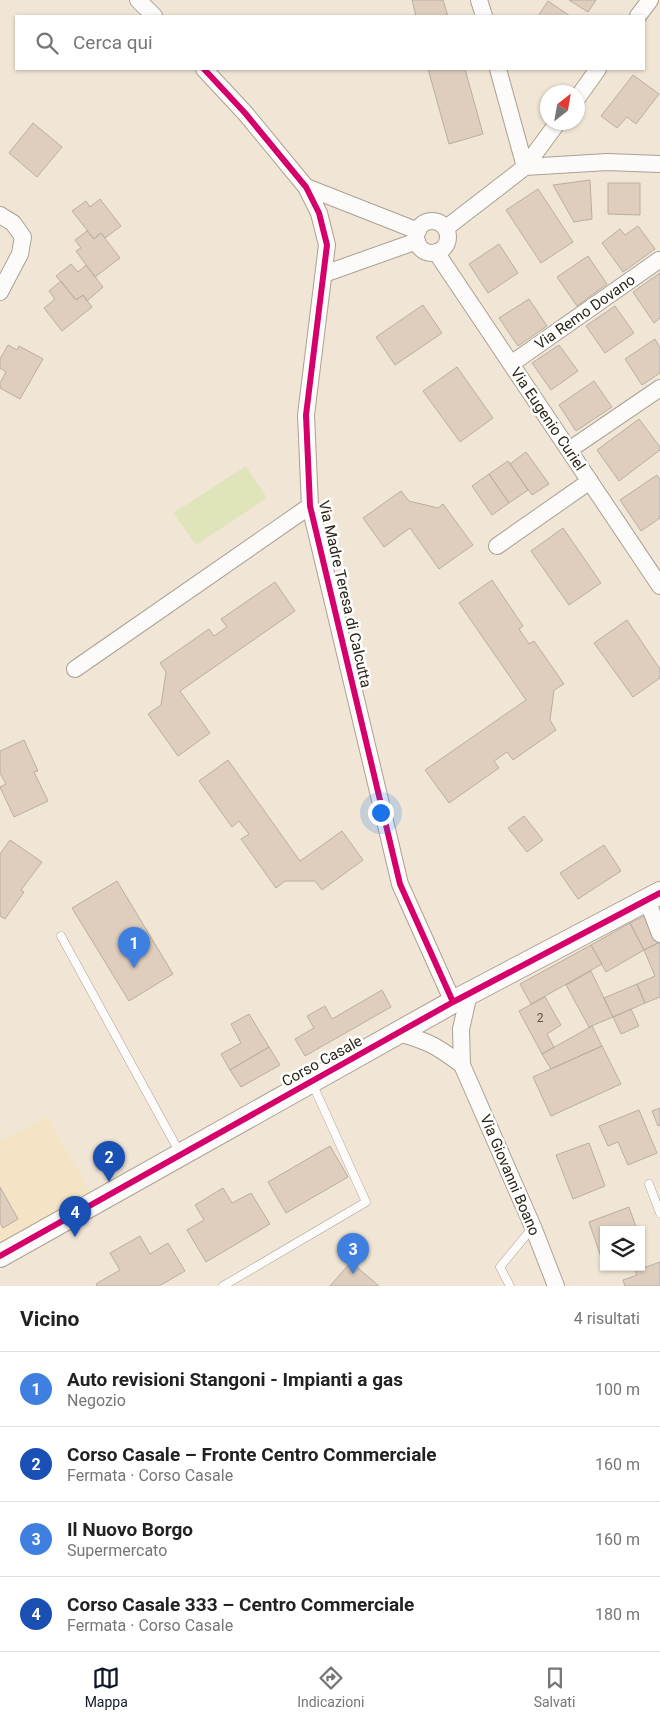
<!DOCTYPE html>
<html lang="it">
<head>
<meta charset="utf-8">
<style>
  :root { --surface:#fff; --page:#f2f2f2; --text:#222; --muted:#767676; --line:#e0e0e0; --accent:#111827 }
  body { margin:0; font-family:Roboto,sans-serif; background:var(--page); color:var(--text) }
  .controls { position:absolute; right:15px; bottom:15px; display:grid; overflow:hidden; border-radius:0px; box-shadow:0 1px 4px #0004 }
  .controls button { width:45px; height:45px; display:grid; place-items:center; padding:0; border:0; border-bottom:1px solid var(--line); background:var(--surface); color:var(--text); font:25px sans-serif }
  .compass { position:absolute; left:540px; top:85px; width:45px; height:45px; border-radius:50%; background:var(--surface); box-shadow:0 1px 4px #0004; rotate:31deg }
  .you { position:absolute; left:380px; top:812px; width:18px; height:18px; margin:-12px; border:4px solid #fff; border-radius:50%; background:#1a73e8; box-shadow:0 0 0 8px #1a73e833 }
  .badge { display:grid; place-items:center; width:32px; height:32px; border-radius:50%; background:var(--accent); color:#fff; font-size:16px; font-weight:700 }
  .pin { position:absolute; translate:-50% -41px; filter:drop-shadow(0 1px 2px #0008) }
  .pin::after { content:''; position:absolute; top:26px; width:18px; height:15px; background:inherit; clip-path:polygon(0 0,100% 0,50% 100%) }
  .list { margin:0; padding:0; list-style:none }
  h2 { display:flex; justify-content:space-between; align-items:center; height:65px; margin:0; padding:0 20px; font-size:21px }
  h2 small { font-size:16px; font-weight:400; color:var(--muted) }
  .list li { display:grid; grid-template-columns:32px 1fr auto; gap:15px; align-items:center; box-sizing:border-box; height:75px; padding:0 20px; border-top:1px solid var(--line) }
  .list b { display:block; font-size:19px; white-space:nowrap }
  .list p { margin:0; font-size:16px; white-space:nowrap; color:var(--muted) }
  .list em { font-size:16px; font-style:normal; color:var(--muted) }
  .icon { flex:none; width:28px; height:28px; fill:none; stroke:currentColor; stroke-width:2; stroke-linecap:round; stroke-linejoin:round }
  .map { position:relative; flex:none; width:660px; height:1286px; overflow:hidden }
  .search { position:absolute; background:var(--surface); box-shadow:0 1px 4px #0004; left:15px; right:15px; top:15px; height:55px; display:flex; align-items:center; gap:12px; box-sizing:border-box; padding:0 18px; border-radius:0px; color:var(--muted); font-size:19px }
  .sheet { height:365px; background:var(--surface) }
  nav { display:flex; justify-content:space-around; align-items:center; box-sizing:border-box; height:70px; border-top:1px solid var(--line); background:var(--surface); font-size:14px; color:var(--muted) }
  nav a { display:grid; justify-items:center; gap:2px }
  nav .on { color:var(--accent) }
  .map>svg:first-child { display:block }
  .built { fill:#f5e3c5 }
  .green { fill:#e0e4ba }
  .building { fill:#dfcebd; stroke:#b9aea2 }
  .lines { fill:none; stroke-linecap:round; stroke-linejoin:round }
  .lane-casing { stroke:#aaa194; stroke-width:9 }
  .street-casing { stroke:#aaa194; stroke-width:18 }
  .secondary-casing { stroke:#aaa194; stroke-width:24 }
  .lane { stroke:#fdfbf9; stroke-width:8 }
  .street { stroke:#fdfbf9; stroke-width:16 }
  .secondary { stroke:#fdfbf9; stroke-width:22 }
  .cycleway-casing { stroke:#fff; stroke-width:9 }
  .cycleway { stroke:#d6006c; stroke-width:6 }
  .labels { text-anchor:middle; dominant-baseline:central; stroke-width:5; stroke-linejoin:round; paint-order:stroke }
  .number-label { font-size:12px; fill:#5a5042 }
  .street-label { font-size:15px; fill:#2d2518; stroke:#fff }
</style>
</head>
<body>
<div class="map">
<svg width="660" height="1286" viewBox="0 0 660 1286">
  <rect width="100%" height="100%" fill="#f1e6d5"/>
  <path class="built" d="M47,1117L91,1193L0,1246V1141Z"/>
  <path class="green" d="M246,466L267,498L196,545L173,513Z"/>
  <path class="building" d="M412,0H443L448,16H416Z
    M569,0H596L588,12Z
    M548,1L570,16H538Z
    M428,69H465L483,134L449,144Z
    M633,75L659,94L636,124L627,117L617,128L601,116Z
    M33,123L62,147L37,177L9,153Z
    M590,180L592,219L574,222L553,185Z
    M608,183H640V215L608,214Z
    M538,189L573,242L541,263L506,210Z
    M100,199L121,226L105,238L101,233L94,239L72,211L86,201L90,207Z
    M638,226L655,249L623,272L602,243L620,229L625,235Z
    M87,231L94,239L101,233L120,258L95,277L76,251L81,248L75,240Z
    M499,244L518,273L488,293L469,264Z
    M588,256L607,284L577,306L557,277Z
    M71,264L78,272L86,265L103,287L87,301L83,295L76,300L56,276Z
    M660,273V318L654,323L633,292Z
    M61,281L76,300L83,295L92,307L62,331L44,308L55,299L49,291Z
    M529,299L547,326L518,346L499,318Z
    M423,305L442,333L395,365L376,337Z
    M615,306L634,333L605,353L586,326Z
    M655,339L660,348V373L642,385L625,359Z
    M8,345L17,350L19,346L43,359L20,399L0,388V383L6,372L0,368V359Z
    M559,345L578,371L551,390L532,363Z
    M457,367L493,418L460,442L423,391Z
    M594,381L612,407L576,431L559,405Z
    M639,419L660,447V450L619,481L597,450Z
    M526,452L549,484L532,495L510,464Z
    M508,461L528,490L509,503L489,474Z
    M489,474L509,503L492,515L472,486Z
    M657,475L660,480V518L641,531L620,500Z
    M401,491L409,501L438,508L443,504L473,545L439,569L410,528L384,547L363,518Z
    M563,528L601,583L569,605L531,551Z
    M492,580L523,626L519,629L529,644L534,641L564,684L554,690L550,720L556,730L513,760L507,752L494,761L499,768L449,803L425,770L526,700L459,603Z
    M275,582L295,611L180,691L210,733L178,756L148,714L161,705L166,672L160,663L209,629L214,636L227,627L221,619Z
    M627,620L660,669V678L633,697L594,643Z
    M24,740L38,771L34,772L48,801L14,817L0,787L6,784L0,773V751Z
    M228,760L300,861L342,831L363,860L322,890L315,881H285L276,888L241,839L249,834L239,821L232,827L199,781Z
    M524,816L543,840L527,852L508,828Z
    M10,840L42,862L21,890L24,892L5,919L0,916V854Z
    M604,845L621,871L578,899L560,873Z
    M117,881L173,974L129,1001L72,908Z
    M648,914L660,937V942L644,950L630,923Z
    M630,923L644,950L606,972L591,945Z
    M660,942V997L645,1003L637,984L655,976L644,950Z
    M591,945L602,964L531,1004L520,984Z
    M591,971L613,1017L589,1027L566,985Z
    M637,984L645,1003L613,1017L604,998Z
    M382,990L391,1007L305,1056L295,1039L314,1028L307,1016L325,1006L332,1019Z
    M545,997L561,1025L547,1034L554,1047L542,1054L519,1011Z
    M631,1009L639,1026L621,1034L613,1017Z
    M249,1014L269,1047L230,1070L221,1054L241,1043L231,1024Z
    M592,1026L602,1046L551,1069L542,1054Z
    M602,1046L621,1084L551,1116L533,1077Z
    M269,1047L280,1065L241,1087L230,1070Z
    M660,1108V1125L658,1126L652,1111Z
    M639,1110L657,1153L628,1165L618,1142L608,1146L599,1126Z
    M589,1143L605,1186L573,1199L556,1155Z
    M330,1146L348,1177L286,1213L268,1182Z
    M0,1187L18,1219L3,1228L0,1223Z
    M223,1188L232,1203L251,1193L270,1224L206,1262L187,1230L204,1220L195,1205Z
    M629,1207L637,1230H604V1256L601,1257L589,1222Z
    M140,1236L150,1254L168,1243L185,1271L159,1286H97L96,1284L120,1270L110,1253Z
    M351,1262L379,1286H330Z
    M660,1262V1286H625L623,1280L637,1275L635,1271Z"/>
  <g class="lines">
    <defs>
      <path id="lane" d="M61,936L180,1153
        M649,1184L660,1213
        M223,1286L366,1202L312,1083
        M510,1286L500,1267L533,1227"/>
      <path id="street" d="M138,0L154,16
        M479,0L484,16
        M638,16L650,0
        M204,69L245,113L306,187L319,213L327,245L306,415L310,506L400,884L453,1002
        M498,69L525,167
        M578,97L598,69
        M525,167L558,122
        M306,187L418,231
        M0,215L13,223L23,237L20,254L0,292
        M416 237a16 16 0 1 1 32 0a16 16 0 1 1-32 0Z
        M446,228L525,167L607,162L660,164
        M436,252L660,586
        M324,274L417,241
        M511,364L659,260
        M569,450L660,388
        M497,546L590,481
        M75,669L310,506
        M647,900L660,934
        M469,994L461,1029L462,1065L533,1227L556,1286
        M398,1033C428,1041 437,1046 462,1065"/>
      <path id="secondary" d="M0,1256L453,1002L660,893"/>
    </defs>
    <use href="#lane" class="lane-casing"/>
    <use href="#street" class="street-casing"/>
    <use href="#secondary" class="secondary-casing"/>
    <use href="#lane" class="lane"/>
    <use href="#street" class="street"/>
    <use href="#secondary" class="secondary"/>
    <defs>
      <path id="cycleway" d="M204,69L245,113L306,187L319,213L327,245L306,415L310,506L400,884L453,1002
        M0,1256L453,1002L660,893"/>
    </defs>
    <use href="#cycleway" class="cycleway-casing"/>
    <use href="#cycleway" class="cycleway"/>
  </g>
  <g class="labels">
    <g class="number-label">
      <text x="540" y="1018">2</text>
    </g>
    <g class="street-label">
      <text transform="translate(585 312) rotate(-35)">Via Remo Dovano</text>
      <text transform="translate(548 419) rotate(56)">Via Eugenio Curiel</text>
      <text transform="translate(345 594) rotate(77)">Via Madre Teresa di Calcutta</text>
      <text transform="translate(322 1061) rotate(-29)">Corso Casale</text>
      <text transform="translate(510 1175) rotate(67)">Via Giovanni Boano</text>
    </g>
  </g>
</svg>
<div class="controls">
<button><svg class="icon" aria-label="layers" viewBox="0 0 24 24"><path d="M12 4l9 5-9 5-9-5zM3 14l9 5 9-5"/></svg></button>
</div>
<svg class="compass" viewBox="-18 -18 36 36"><path d="M0-13l5 13h-10z" fill="#e53935"/><path d="M0 13l5-13h-10z" fill="#767676"/></svg>
<div class="you"></div>
<div class="pin badge" style="left:134px;top:968px;background:#3f7fe0">1</div>
<div class="pin badge" style="left:109px;top:1182px;background:#1a4fb4">2</div>
<div class="pin badge" style="left:353px;top:1274px;background:#3f7fe0">3</div>
<div class="pin badge" style="left:75px;top:1237px;background:#1a4fb4">4</div>
<div class="search"><svg class="icon" aria-label="search" viewBox="0 0 24 24"><circle cx="10" cy="10" r="6"/><path d="M15 15l6 6"/></svg>Cerca qui</div>
</div>
<section class="sheet">
<h2>Vicino<small>4 risultati</small></h2>
<ul class="list">
<li><span class="badge" style="background:#3f7fe0">1</span><div><b>Auto revisioni Stangoni - Impianti a gas</b><p>Negozio</p></div><em>100 m</em></li>
<li><span class="badge" style="background:#1a4fb4">2</span><div><b>Corso Casale – Fronte Centro Commerciale</b><p>Fermata · Corso Casale</p></div><em>160 m</em></li>
<li><span class="badge" style="background:#3f7fe0">3</span><div><b>Il Nuovo Borgo</b><p>Supermercato</p></div><em>160 m</em></li>
<li><span class="badge" style="background:#1a4fb4">4</span><div><b>Corso Casale 333 – Centro Commerciale</b><p>Fermata · Corso Casale</p></div><em>180 m</em></li>
</ul>
</section>
<nav>
<a class="on"><svg class="icon" aria-label="map" viewBox="0 0 24 24"><path d="M3 6l6-2 6 2 6-2v14l-6 2-6-2-6 2zM9 4v14M15 6v14"/></svg>Mappa</a>
<a><svg class="icon" aria-label="directions" viewBox="0 0 24 24"><path d="M12 3l9 9-9 9-9-9zM9 14v-3h6M13 9l2 2-2 2"/></svg>Indicazioni</a>
<a><svg class="icon" aria-label="saved" viewBox="0 0 24 24"><path d="M7 4h10v16l-5-4-5 4z"/></svg>Salvati</a>
</nav>
</body>
</html>
